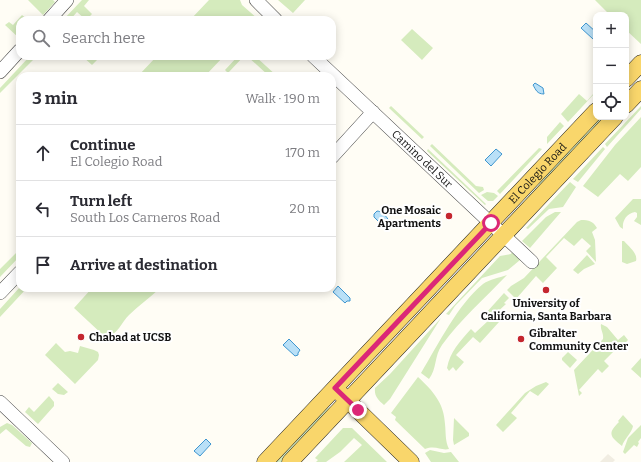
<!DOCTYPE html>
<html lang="en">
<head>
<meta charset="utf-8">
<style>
  :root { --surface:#fff; --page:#f7f7f7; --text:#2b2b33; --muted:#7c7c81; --line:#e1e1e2 }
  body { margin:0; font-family:Bitter,serif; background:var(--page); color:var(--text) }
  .controls { position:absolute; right:12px; top:12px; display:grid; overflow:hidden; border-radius:8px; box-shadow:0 2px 10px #0003 }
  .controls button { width:36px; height:36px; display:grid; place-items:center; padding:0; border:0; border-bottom:1px solid var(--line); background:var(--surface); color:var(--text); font:20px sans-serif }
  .stop { position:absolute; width:12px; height:12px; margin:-9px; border:3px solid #db2777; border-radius:50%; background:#fff }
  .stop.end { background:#db2777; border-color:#fff; box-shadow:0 1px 4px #0008 }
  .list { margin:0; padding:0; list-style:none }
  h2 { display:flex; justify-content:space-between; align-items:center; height:52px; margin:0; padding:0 16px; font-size:17px }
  h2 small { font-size:13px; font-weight:400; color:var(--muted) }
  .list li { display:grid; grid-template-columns:26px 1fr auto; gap:12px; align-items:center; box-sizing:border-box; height:56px; padding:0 16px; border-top:1px solid var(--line) }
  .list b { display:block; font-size:15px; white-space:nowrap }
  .list p { margin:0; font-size:13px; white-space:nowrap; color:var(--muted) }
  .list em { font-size:13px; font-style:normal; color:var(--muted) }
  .icon { flex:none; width:22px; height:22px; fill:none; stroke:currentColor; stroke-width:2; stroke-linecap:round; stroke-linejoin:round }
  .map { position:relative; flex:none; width:641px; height:462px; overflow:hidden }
  .search { position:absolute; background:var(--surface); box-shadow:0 2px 10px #0003; left:16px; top:16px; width:320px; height:44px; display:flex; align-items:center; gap:10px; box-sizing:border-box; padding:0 14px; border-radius:12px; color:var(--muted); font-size:15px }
  .panel { position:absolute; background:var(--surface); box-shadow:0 2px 10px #0003; left:16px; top:72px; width:320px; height:220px; border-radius:12px }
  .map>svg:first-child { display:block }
  .green { fill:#d5ebbd }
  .plaza { fill:#f1ede2 }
  .water { fill:#b9e0f7; stroke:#3f96cf }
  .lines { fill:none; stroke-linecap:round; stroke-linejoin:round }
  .minor-casing { stroke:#444; stroke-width:14 }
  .major-casing { stroke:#222; stroke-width:17 }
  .minor { stroke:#fff; stroke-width:13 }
  .major { stroke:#f9d66b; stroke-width:16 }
  .route { stroke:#db2777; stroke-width:5 }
  .poi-dot { fill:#c4262e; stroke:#fff; stroke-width:1.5 }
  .labels { text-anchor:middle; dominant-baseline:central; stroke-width:4; stroke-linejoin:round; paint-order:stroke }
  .street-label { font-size:11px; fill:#111; stroke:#fff }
  .poi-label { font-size:11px; font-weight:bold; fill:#111; stroke:#fff; text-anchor:start }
</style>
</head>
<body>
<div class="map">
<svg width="641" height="462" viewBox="0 0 641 462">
  <rect width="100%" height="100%" fill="#fffdf5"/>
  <path class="green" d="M28,0H53L55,2L43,15Z
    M82,0H89L84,6L92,14L86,20L77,12L70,20H63Z
    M209,0H240L242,5L259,20H190Z
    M278,0H305L293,13Z
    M595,0H641V44L626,30V15H610Z
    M22,15L28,20H20V39L5,25L9,22L13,25Z
    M412,29L433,48L422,60L401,40Z
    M30,56H37L0,93V88Z
    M82,56H92L97,60L92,65Z
    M157,56H224L205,76H138Z
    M238,56H244L228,73L225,70Z
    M247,56H255L277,76H269Z
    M594,93H595L568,122L561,114L579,94L587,101Z
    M391,106L424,137L422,139L389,108Z
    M641,106V109L607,147L605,144Z
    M596,117H608L509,217L537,187L553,163Z
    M641,117V167L628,181L620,174L598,197L583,186L615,145Z
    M560,122L564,126L547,144V137Z
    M432,144L476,186L483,187L484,190L479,193L430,146Z
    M603,147L605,149L578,182L573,179Z
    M539,148L542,149L500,194L497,191Z
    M428,149L486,204L485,205L427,151Z
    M570,182L576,187L563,207L549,209L528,229L526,228Z
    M487,192L494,193L498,196L493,201H488L481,195Z
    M633,199H641V225L634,221L637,217V213L635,212C626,214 622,221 623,229L620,227L615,218Z
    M555,212H561L530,248L522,241L546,217Z
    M581,220C589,220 593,221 597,228L592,232L595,240L596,262L586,251L591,246L582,238L574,246L564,238L546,257L557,268L543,283L536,276L516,299L507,290L511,286L524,278L577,222Z
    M622,241H624C629,247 638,253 636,261L627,264L622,262Z
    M18,251L20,253V256L0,277V269Z
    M512,252L520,260L508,270L482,278L455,306L449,315L446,314L500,256L511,254Z
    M587,255L595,264L584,269L578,274L573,270Z
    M507,275C485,298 460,320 442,345C434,356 437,369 429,379L421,373C438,345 458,304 483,284C490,279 499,278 507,275Z
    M20,287L27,288L0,317V309Z
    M92,288H160C150,298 139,305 129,315C122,322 117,335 107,337L103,335L74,308Z
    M504,293L509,298L504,303L506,304L493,316L499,322L480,343L473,337L456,355L464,362L456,371L453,367L449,371L447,368C450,352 460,341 471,329L475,333L489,320L486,313Z
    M441,318L390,399L384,405C378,400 374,396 375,388L390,374Z
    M601,324L607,327L618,340L624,335L628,340L622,346H619L604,361L609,366L602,373L598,369L579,390L582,393L579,396L574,370L603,339C604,333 600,330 601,324Z
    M56,343L65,352L70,351L78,353L80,346L94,350L98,352L99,355L98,360L75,384L45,355Z
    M568,352L577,360L570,368L562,360V358Z
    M641,358V378L631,369Z
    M418,377C433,391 444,403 445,424C446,433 445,441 449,449C441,451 436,445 425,449L395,420L396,417L391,413Z
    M546,382L549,384L538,396L530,391L511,413L517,418L503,432L496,425L525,393L536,386Z
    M58,383L68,392L64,395L58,394L52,389Z
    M49,396L54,402V406L38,424L25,412L29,407L34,412Z
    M330,407L331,408L283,462H271L322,411Z
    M623,415L633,426C632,433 624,439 622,446C609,436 608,433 619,422L618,421Z
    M454,418L469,433V436L454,445L453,440Z
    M7,423L12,425L32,443L30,447L26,446L6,429L0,434V427Z
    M641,425V438L638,442L639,443L637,447L634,445L625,454L623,452L628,438Z
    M343,428H352L387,462H344L362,445L354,438L340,452L326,462H316L318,460L315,458Z
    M430,450L444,453L451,452L459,462H431L425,453Z"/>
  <path class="plaza" d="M608,454L615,460L613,462H600Z"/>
  <path class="water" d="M586,23L596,32V36L593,39L581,28Z
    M535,83L543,88L544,94C537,94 536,90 533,85Z
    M496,149L502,154L491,166L485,160Z
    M377,211C382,211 387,217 389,221L387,225L385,226L381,224L374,217V214Z
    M338,286L350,298V301H347L345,303L333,292Z
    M289,339L300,350L298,353V355L295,356L283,345Z
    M206,439L211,444L200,456L194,451Z"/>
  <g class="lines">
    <defs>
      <g id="minor">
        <path d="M256,0L276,20"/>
        <path d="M49,20L67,0"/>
        <path id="s1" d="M313,56L532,262"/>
        <path d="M0,72L20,50"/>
        <path d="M332,157L373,112"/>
        <path d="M0,293L20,272"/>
        <path d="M0,402L63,462"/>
      </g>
      <g id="major">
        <path d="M626,79L641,63"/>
        <path d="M626,105L641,89"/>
        <path d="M340,393L411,462"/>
        <path id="s2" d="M265,462L596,111"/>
        <path d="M290,462L615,117"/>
      </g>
    </defs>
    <use href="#minor" class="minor-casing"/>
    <use href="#major" class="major-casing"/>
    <use href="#minor" class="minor"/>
    <use href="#major" class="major"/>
  </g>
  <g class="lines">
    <path class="route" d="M358,410L335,388L491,223"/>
  </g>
  <g class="poi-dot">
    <circle cx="449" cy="216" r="4"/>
    <circle cx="546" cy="290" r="4"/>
    <circle cx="81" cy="337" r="4"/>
    <circle cx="521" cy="339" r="4"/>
  </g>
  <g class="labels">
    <g class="street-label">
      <text stroke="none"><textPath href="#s1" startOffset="150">Camino del Sur</textPath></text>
      <text stroke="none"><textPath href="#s2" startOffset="397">El Colegio Road</textPath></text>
    </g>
    <g class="poi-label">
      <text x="441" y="210" text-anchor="end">One Mosaic<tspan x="441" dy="13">Apartments</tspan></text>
      <text x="546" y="303" text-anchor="middle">University of<tspan x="546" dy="13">California, Santa Barbara</tspan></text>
      <text x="529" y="333">Gibralter<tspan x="529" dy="13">Community Center</tspan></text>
      <text x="89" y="337">Chabad at UCSB</text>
    </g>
  </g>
</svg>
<div class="controls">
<button>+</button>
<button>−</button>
<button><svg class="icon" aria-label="locate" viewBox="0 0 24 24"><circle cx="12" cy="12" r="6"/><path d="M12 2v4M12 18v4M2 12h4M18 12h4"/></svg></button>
</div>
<div class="stop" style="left:491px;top:223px"></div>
<div class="stop end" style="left:358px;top:410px"></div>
<div class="search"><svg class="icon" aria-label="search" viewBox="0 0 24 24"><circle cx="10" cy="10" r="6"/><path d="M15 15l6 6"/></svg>Search here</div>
<section class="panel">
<h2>3 min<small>Walk · 190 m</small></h2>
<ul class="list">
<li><svg class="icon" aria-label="ahead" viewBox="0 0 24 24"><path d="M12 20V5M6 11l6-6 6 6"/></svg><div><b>Continue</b><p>El Colegio Road</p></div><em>170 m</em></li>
<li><svg class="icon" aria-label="left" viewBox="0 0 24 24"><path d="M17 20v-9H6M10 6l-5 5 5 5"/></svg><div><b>Turn left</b><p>South Los Carneros Road</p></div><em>20 m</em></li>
<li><svg class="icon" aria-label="arrive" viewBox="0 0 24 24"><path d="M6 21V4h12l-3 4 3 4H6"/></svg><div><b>Arrive at destination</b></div></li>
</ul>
</section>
</div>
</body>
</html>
